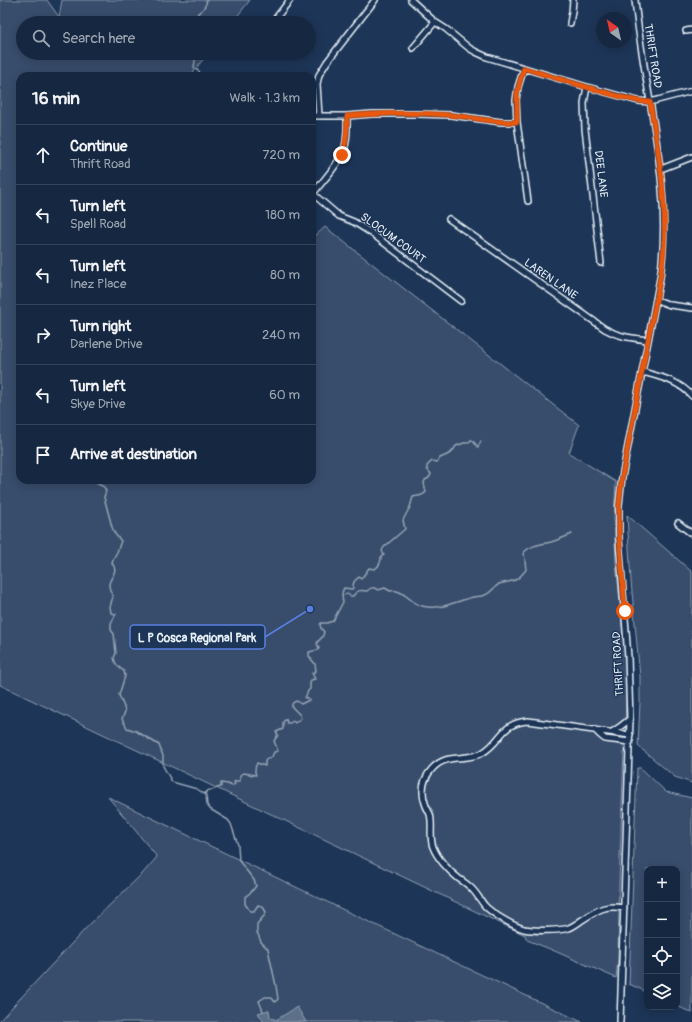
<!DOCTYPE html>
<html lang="en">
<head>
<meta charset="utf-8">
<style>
  :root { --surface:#162841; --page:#1f3048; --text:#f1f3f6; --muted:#9ea6b1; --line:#35445a }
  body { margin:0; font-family:Pangolin,sans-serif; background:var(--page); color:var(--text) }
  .controls { position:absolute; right:12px; bottom:12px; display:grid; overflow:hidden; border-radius:8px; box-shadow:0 2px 10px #0003 }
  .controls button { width:36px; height:36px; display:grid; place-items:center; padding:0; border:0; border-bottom:1px solid var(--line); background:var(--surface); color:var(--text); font:20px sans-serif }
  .compass { position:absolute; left:596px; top:12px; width:36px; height:36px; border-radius:50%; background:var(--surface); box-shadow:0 2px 10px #0003; rotate:326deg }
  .stop { position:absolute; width:12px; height:12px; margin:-9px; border:3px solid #ea580c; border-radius:50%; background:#fff }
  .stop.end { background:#ea580c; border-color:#fff; box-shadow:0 1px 4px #0008 }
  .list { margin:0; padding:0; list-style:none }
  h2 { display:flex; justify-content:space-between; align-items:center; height:52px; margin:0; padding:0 16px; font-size:17px }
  h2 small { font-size:13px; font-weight:400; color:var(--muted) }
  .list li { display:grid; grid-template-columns:26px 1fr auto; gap:12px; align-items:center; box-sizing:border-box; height:60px; padding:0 16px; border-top:1px solid var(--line) }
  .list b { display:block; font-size:15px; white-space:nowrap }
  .list p { margin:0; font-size:13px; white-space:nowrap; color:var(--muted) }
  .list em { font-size:13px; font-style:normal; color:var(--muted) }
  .icon { flex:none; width:22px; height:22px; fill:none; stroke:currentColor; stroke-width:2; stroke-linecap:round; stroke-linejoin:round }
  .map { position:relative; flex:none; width:692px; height:1022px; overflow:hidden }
  .search { position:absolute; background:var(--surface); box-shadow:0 2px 10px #0003; left:16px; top:16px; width:300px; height:44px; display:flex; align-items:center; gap:10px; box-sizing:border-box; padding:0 14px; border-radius:22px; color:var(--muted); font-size:15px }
  .panel { position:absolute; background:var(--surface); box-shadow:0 2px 10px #0003; left:16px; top:72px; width:300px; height:412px; border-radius:12px }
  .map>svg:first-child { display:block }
  .green { fill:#374d6c; stroke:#909fb2 }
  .water { fill:#5d7089; stroke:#95a4b5 }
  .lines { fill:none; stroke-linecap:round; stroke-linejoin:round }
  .stream { stroke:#95a4b5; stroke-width:1.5 }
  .minor-casing { stroke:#e8f1f8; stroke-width:8 }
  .minor { stroke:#1d3557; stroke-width:5 }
  .route { stroke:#ea580c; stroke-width:5 }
  .labels { text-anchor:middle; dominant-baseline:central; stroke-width:3; stroke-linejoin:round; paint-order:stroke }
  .street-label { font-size:11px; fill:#e8f1f8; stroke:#1d3557 }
  .leader { fill:none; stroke:#5a7fe2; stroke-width:1.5 }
  .callout-dot { fill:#5a7fe2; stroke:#1d3557; stroke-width:1.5 }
  .callout { fill:#1d3557; stroke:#5a7fe2; stroke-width:1.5 }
  .callout-label { font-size:12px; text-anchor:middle; font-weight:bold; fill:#e8f1f8 }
</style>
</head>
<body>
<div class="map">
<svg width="692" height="1022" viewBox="0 0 692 1022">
  <rect width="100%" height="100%" fill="#1d3557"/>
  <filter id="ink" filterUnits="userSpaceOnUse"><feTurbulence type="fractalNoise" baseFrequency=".025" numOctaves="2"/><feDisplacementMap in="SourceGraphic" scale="8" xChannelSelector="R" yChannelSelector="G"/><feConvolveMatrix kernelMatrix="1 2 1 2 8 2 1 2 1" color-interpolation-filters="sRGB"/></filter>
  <g filter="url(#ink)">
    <path class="green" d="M0,0H47L59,17L62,0H250L232,23H23V53H208L190,76H20V480H312V233L315,236L325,227L579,425L569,453L616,482L614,517L616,562L625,656L626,698L618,910H619L618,959L616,978L550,949L527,940L525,935L0,685Z
      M627,515L692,572V783L675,777L638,746L640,702V677L631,581Z
      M637,768H641L666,792L692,798V1013L677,1006V869H647V992L629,984Z
      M108,797L346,911L582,1022H0V1020L89,925L143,873L157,857Z"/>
    <path class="water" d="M297,1007L306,1022H264L258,1013L269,1010L270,1017L276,1020Z"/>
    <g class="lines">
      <path class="stream" d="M197,23L198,13C203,10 206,6 207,0
        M200,53L195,60L194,68L199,71L201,76
        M97,480L96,483L104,487L106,491L104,497L112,527L115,534L121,541L117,552L113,559L112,563C119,572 111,575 109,584C109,588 111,593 113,596L110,607L111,613L116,614L111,623V630L114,634L116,653L114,658C115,664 119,668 124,671L125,676L119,695L124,707L125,712L122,719L127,728L136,731L159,745L163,756V766L172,782L197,789L206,795L207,805L210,809L228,820L231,824L238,845L239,861L254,880L256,886L252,891L245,897V904L250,911H254L258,905L263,907L266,912L264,916L257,924V932L261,942L268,949L276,986L278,999L275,1002L271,997H265L259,1001L263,1011
        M342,595L348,594L350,596H353C357,590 360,590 367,591C371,587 373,587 378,590L385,588L390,591C403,588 410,603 422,606C440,611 456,601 473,597C477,596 481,597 485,595C491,593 494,587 499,584C505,582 512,582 517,579C520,577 523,573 526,570L524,552C531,545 542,544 551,542C558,540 565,537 572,534
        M205,794L206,792L209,790C213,791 217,787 221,787V783L228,784L232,786L235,784L234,782L236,781H240V775L243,773C247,773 250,775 256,775C254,771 255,767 257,763L265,766V762L266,759C272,759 272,757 274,752L278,751L274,741L278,735L276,732L283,729V722L286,719L287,723H290L293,721L295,723L301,718L300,715L292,707V704L294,702L297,701L301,704L309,700L308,698H305L308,691L310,689V683L311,680L315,679L312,673L316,671L315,664L309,656V652L318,650L319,648L317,644L318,641C322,639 323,636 324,632L321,628L320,625L321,623H327L333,621L343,602C342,597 341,593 344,588L352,589L353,588C353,582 354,581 359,577L361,579L369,568L374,569C379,567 381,562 381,557L384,555L382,551L384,547L405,529L403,520L410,507L413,497C418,495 422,497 426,492L424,483L425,480C428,479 430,478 431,474L427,469V466L432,461L437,462L440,458L447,455L452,452L456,446L464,443H468L471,440H472L478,447L481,441"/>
      <defs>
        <path id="minor" d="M411,0L435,22L446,29L469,48L476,52L487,57L587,87L638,101L650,102L692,91
          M272,23L290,0
          M570,23L572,12L573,0
          M686,31L692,30
          M413,48L435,22
          M524,68L518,87L516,100L517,122L528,201
          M587,87L584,103L585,129L601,263
          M312,116H347L372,114H416L451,115L501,122H517
          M319,116L317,84L319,75L327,62L375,0
          M661,169L692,157
          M312,193L339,216L354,222L370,232L461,301
          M313,194C323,180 338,166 344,150C348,139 347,127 347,116
          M449,219L605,329C619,337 632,338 648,340
          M657,300L670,305L692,308
          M643,372C661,377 679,381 692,396
          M678,523L692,534
          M595,730L600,735L605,739L630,742
          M612,732L621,726L630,719
          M624,908C604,905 599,909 582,920C578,923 574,926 569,928C559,931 534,931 524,929C513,926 493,914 485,906C480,900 476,892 470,887C466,883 462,881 458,878C449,871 437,858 433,847C429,837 433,825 430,814C428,810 426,807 425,803C421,791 423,779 432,769C447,752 465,762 482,753C502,742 500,723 528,721L630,735
          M620,1022L630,719L628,657L619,539V505L622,477L660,278C674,185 644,93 635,0"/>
      </defs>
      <use href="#minor" class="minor-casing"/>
      <use href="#minor" class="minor"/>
    </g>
  </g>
  <g class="lines" filter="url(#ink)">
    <path class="route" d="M342,155C347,142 347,129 347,116C381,113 416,112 450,115C472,117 494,123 517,122V94L520,81L524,68C552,77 579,85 607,93C621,97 635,102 650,102C658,149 667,198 664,247C662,278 654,309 648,340C639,386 631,432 622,477L619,505V533L625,611"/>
  </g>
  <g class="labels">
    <g class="street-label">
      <text transform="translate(653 56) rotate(81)">THRIFT ROAD</text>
      <text transform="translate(601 174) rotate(83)">DEE LANE</text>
      <text transform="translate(393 238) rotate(36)">SLOCUM COURT</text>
      <text transform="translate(551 279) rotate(35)">LAREN LANE</text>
      <text transform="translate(618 664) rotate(-93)">THRIFT ROAD</text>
    </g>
  </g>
  <path class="leader" d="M310 609L265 637"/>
  <circle class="callout-dot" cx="310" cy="609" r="4"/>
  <rect class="callout" x="130" y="625" width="135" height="24" rx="4"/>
  <g class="callout-label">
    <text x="197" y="642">L P Cosca Regional Park</text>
  </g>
</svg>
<div class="controls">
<button>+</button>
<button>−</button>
<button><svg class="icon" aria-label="locate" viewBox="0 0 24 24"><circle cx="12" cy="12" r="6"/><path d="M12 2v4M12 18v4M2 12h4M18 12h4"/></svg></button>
<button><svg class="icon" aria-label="layers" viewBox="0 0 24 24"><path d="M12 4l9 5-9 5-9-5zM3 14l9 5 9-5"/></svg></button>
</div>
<svg class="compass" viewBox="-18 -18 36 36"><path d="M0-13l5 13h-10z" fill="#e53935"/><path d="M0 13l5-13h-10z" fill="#9ea6b1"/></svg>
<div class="stop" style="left:625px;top:611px"></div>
<div class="stop end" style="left:342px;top:155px"></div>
<div class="search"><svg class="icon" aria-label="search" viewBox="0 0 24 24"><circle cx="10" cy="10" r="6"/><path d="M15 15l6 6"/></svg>Search here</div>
<section class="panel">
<h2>16 min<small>Walk · 1.3 km</small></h2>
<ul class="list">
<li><svg class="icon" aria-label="ahead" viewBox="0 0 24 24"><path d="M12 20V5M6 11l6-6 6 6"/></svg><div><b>Continue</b><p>Thrift Road</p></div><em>720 m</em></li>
<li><svg class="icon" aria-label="left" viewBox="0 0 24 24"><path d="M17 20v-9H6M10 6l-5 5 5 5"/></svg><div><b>Turn left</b><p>Spell Road</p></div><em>180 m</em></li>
<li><svg class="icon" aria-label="left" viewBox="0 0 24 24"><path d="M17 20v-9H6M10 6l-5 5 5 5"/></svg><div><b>Turn left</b><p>Inez Place</p></div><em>80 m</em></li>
<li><svg class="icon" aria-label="right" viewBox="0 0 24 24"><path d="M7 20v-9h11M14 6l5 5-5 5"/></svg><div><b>Turn right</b><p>Darlene Drive</p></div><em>240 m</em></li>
<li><svg class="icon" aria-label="left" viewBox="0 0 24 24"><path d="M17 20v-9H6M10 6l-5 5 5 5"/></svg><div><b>Turn left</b><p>Skye Drive</p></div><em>60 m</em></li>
<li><svg class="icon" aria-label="arrive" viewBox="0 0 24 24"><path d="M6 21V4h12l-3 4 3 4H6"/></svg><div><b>Arrive at destination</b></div></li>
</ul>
</section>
</div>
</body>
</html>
